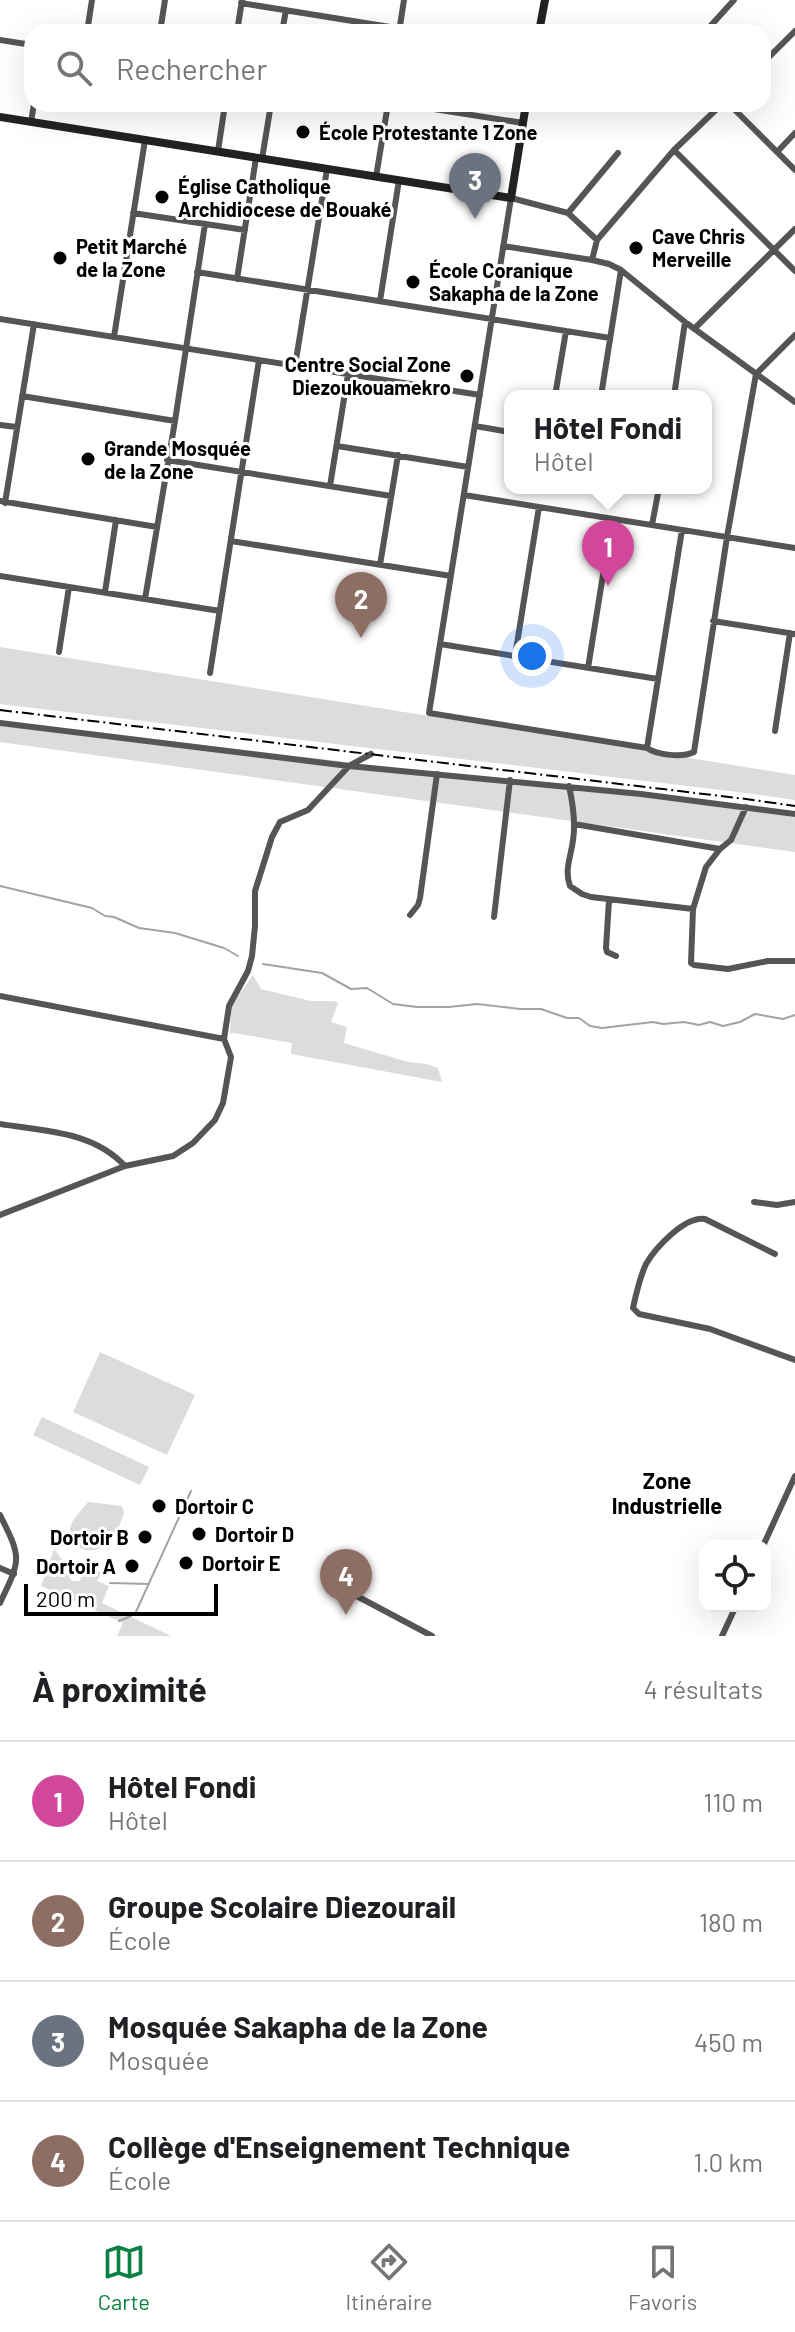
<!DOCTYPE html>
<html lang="fr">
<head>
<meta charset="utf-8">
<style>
  :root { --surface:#fff; --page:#f2f2f2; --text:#202124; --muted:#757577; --line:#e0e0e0; --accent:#0b8043 }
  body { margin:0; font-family:Barlow,sans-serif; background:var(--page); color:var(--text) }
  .controls { position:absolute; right:24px; bottom:24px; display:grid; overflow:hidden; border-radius:16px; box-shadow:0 8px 32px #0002 }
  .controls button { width:72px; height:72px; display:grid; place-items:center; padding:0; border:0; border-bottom:2px solid var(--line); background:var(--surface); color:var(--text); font:40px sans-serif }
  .scale { position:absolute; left:24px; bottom:20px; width:194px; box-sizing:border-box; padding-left:8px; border:4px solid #000; border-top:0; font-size:22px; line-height:28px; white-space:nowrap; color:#000; -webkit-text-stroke:6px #fff; paint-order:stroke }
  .you { position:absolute; left:532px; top:656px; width:28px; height:28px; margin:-20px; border:6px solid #fff; border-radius:50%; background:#1a73e8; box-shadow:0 0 0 12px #1a73e833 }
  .badge { display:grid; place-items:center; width:52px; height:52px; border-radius:50%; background:var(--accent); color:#fff; font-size:26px; font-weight:700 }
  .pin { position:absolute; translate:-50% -66px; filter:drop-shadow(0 2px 4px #0008) }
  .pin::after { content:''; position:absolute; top:42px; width:28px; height:24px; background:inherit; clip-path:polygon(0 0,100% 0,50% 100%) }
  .popup { position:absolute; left:504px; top:390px; width:208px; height:104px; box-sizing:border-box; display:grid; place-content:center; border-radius:16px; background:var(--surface); filter:drop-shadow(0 2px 6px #0005); font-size:26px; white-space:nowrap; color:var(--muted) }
  .popup b { font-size:30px; color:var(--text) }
  .popup::after { content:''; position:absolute; left:50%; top:100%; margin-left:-16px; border:16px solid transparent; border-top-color:var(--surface) }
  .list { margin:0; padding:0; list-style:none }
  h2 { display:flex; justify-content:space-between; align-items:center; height:104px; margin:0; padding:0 32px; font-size:34px }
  h2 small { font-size:26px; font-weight:400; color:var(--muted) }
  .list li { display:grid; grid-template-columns:52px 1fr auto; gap:24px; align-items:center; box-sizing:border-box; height:120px; padding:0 32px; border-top:2px solid var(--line) }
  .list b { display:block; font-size:30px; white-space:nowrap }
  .list p { margin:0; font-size:26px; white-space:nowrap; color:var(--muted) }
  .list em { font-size:26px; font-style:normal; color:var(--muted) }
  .icon { flex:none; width:44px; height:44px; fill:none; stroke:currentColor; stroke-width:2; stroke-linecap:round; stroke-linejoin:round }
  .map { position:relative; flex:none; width:795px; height:1636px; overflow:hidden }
  .search { position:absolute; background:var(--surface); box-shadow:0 8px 32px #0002; left:24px; right:24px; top:24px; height:88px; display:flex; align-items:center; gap:20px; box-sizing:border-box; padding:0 28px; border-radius:24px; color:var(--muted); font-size:30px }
  .sheet { height:584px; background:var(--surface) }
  nav { display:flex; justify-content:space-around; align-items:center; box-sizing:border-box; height:112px; border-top:2px solid var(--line); background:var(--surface); font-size:22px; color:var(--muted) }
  nav a { display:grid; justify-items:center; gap:4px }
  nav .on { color:var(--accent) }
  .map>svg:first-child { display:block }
  .green { fill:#dcdcdc }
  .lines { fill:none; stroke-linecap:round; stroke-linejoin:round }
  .stream { stroke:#a3a3a3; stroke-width:2 }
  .street { stroke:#555; stroke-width:6 }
  .secondary { stroke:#222; stroke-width:8 }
  .rail { stroke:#000; stroke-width:2; stroke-dasharray:12 4 2 4; stroke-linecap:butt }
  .poi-dot { fill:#000; stroke:#fff; stroke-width:3 }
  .labels { text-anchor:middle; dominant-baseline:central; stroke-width:6; stroke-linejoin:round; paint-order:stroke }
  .poi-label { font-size:20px; font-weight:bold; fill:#000; stroke:#fff; text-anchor:start }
  .neighbourhood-label { font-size:22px; font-weight:bold; fill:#000; stroke:#fff }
</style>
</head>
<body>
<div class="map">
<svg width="795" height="1636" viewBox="0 0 795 1636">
  <rect width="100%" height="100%" fill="#fff"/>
  <path class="green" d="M0,647L795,775V800L746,793L0,704Z
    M0,721L744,809L795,817V852L0,742Z
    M253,975L261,989L311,1001H334L338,1003L331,1022L347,1027L344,1043L408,1062L427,1064L438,1068L442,1082L291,1054L292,1043L234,1033L230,1034L231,1006Z
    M100,1352L195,1395L167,1455L73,1412Z
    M42,1417L149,1467L140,1485L33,1435Z
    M88,1502L122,1506L124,1514C119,1525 115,1539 105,1546C91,1556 66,1548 70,1528C72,1519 82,1510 88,1502Z
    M54,1549L71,1571L69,1576L72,1581H80L82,1575L102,1571L97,1581L109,1586L102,1603L171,1636H117L123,1623L41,1586Z"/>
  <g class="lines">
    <path class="stream" d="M0,886L92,908L105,916L114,917L139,928L175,933L224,948L238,956
      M263,964L322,973L351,989L367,988L393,1004L417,1007H449L477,1004L520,1009H541L567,1018H579L590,1026L602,1028L653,1022L663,1024L684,1022L699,1025L710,1022L723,1026L740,1022L755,1014L783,1019L795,1015
      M110,1583L149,1584
      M135,1614L191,1491
      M119,1621L131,1616"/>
    <path class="street" d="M241,3L421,32
      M87,32L92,0
      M160,32L165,0
      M237,32L242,0
      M282,32L286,10
      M399,32L404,0
      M705,32L734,0
      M0,40L32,45
      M763,63L795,31
      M402,104L523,123
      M729,104L795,170
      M31,122L34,104
      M674,150L795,271
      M218,151L225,104
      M777,152L795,133
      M618,153L568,213L511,198L429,713L647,748C657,755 682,758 694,752L727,537L756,374L795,335
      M262,159L271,104
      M376,177L388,104
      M133,213L245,230
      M568,213L597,240
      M503,246L592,260L609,264L621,270L685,322L795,402
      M592,260L597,240L674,150L722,104
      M197,272L610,338
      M237,279L256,158
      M380,301L399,180
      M0,319L480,395
      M694,329L795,229
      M114,337L145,140
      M295,366L327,169
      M22,396L175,421
      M555,396L566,331
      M601,396L621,270
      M674,396L685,322
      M0,425L17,427
      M475,426L510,432
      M337,446L468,467
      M167,460L391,496
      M330,486L348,374
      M464,495L795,548
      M0,501L157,527
      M5,503L34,324
      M652,525L659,488
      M231,541L451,576
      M380,565L398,455
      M0,576L220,611
      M105,592L116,520
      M145,599L175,421L205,224
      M713,621L795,634
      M440,644L658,679
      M59,652L69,587
      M515,656L539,507
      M588,668L612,519
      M210,673L259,360
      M0,723L349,766L641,794L795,814
      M775,731L790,633
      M647,748L682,530
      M569,786C573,804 576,822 573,840C571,857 564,870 570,886L582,894L591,897L693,909
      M746,807L731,840L720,849L706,867L693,909L691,963L694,965L728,969L768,961H795
      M574,824L720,849
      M609,900L606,948L607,952L616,956
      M410,915L418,905L420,898L437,774
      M494,917L510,780
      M0,996L224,1039
      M0,1124C44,1131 93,1131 125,1166
      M754,1202L777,1205L795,1202
      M0,1215L125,1166L173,1156L193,1143L215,1120L223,1103L231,1057L224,1039L229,1006L248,971L252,956L255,926V891L272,837L280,822L308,810L349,766L371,754
      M775,1254L705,1219C685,1216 656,1247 646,1264C640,1277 636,1294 633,1308L639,1314L710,1329L795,1360
      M0,1515C22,1559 21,1559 0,1603
      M763,1546L795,1476
      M0,1568L14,1574
      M351,1593L432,1636
      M722,1636L736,1606"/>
    <path class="secondary" d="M539,32L545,0
      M0,117L511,198L526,104"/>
    <path class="rail" d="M0,710L746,799L795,806"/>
  </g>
  <g class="poi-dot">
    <circle cx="303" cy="132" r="8"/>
    <circle cx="162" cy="197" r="8"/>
    <circle cx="636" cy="248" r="8"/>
    <circle cx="60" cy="258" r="8"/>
    <circle cx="413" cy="282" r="8"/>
    <circle cx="467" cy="376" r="8"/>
    <circle cx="88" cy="459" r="8"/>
    <circle cx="159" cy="1506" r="8"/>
    <circle cx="199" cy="1534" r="8"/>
    <circle cx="145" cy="1537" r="8"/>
    <circle cx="186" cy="1563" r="8"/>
    <circle cx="132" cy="1566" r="8"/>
  </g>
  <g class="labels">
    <g class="poi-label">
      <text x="319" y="132">École Protestante 1 Zone</text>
      <text x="178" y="186">Église Catholique<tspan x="178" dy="23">Archidiocese de Bouaké</tspan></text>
      <text x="652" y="236">Cave Chris<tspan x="652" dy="23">Merveille</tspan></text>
      <text x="76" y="246">Petit Marché<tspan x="76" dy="23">de la Zone</tspan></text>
      <text x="429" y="270">École Coranique<tspan x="429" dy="23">Sakapha de la Zone</tspan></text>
      <text x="451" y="364" text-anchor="end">Centre Social Zone<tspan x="451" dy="23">Diezoukouamekro</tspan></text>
      <text x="104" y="448">Grande Mosquée<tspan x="104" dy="23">de la Zone</tspan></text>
      <text x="175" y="1506">Dortoir C</text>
      <text x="215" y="1534">Dortoir D</text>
      <text x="129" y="1537" text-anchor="end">Dortoir B</text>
      <text x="202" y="1563">Dortoir E</text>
      <text x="116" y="1566" text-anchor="end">Dortoir A</text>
    </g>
    <g class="neighbourhood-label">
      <text x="667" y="1480">Zone<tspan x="667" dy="25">Industrielle</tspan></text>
    </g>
  </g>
</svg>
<div class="controls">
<button><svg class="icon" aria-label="locate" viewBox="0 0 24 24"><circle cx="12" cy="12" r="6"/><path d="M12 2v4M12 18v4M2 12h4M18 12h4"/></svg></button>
</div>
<div class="scale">200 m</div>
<div class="you"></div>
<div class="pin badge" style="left:608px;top:586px;background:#d1479c">1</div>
<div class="popup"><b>Hôtel Fondi</b>Hôtel</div>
<div class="pin badge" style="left:361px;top:638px;background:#8d6e63">2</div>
<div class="pin badge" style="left:475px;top:219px;background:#6b7280">3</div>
<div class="pin badge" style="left:346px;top:1615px;background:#8d6e63">4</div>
<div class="search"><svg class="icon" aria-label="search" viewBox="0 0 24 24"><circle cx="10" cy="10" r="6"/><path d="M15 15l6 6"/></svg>Rechercher</div>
</div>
<section class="sheet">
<h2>À proximité<small>4 résultats</small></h2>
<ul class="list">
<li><span class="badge" style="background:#d1479c">1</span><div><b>Hôtel Fondi</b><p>Hôtel</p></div><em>110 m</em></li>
<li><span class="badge" style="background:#8d6e63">2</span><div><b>Groupe Scolaire Diezourail</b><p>École</p></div><em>180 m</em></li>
<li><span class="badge" style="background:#6b7280">3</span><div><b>Mosquée Sakapha de la Zone</b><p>Mosquée</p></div><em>450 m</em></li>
<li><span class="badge" style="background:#8d6e63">4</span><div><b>Collège d'Enseignement Technique</b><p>École</p></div><em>1.0 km</em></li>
</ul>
</section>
<nav>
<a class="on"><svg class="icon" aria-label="map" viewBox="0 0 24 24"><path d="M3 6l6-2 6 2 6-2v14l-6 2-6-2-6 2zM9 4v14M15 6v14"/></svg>Carte</a>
<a><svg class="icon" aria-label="directions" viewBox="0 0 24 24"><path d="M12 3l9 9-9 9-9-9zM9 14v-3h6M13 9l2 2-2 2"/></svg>Itinéraire</a>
<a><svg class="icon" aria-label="saved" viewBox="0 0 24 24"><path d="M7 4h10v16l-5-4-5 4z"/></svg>Favoris</a>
</nav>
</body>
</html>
